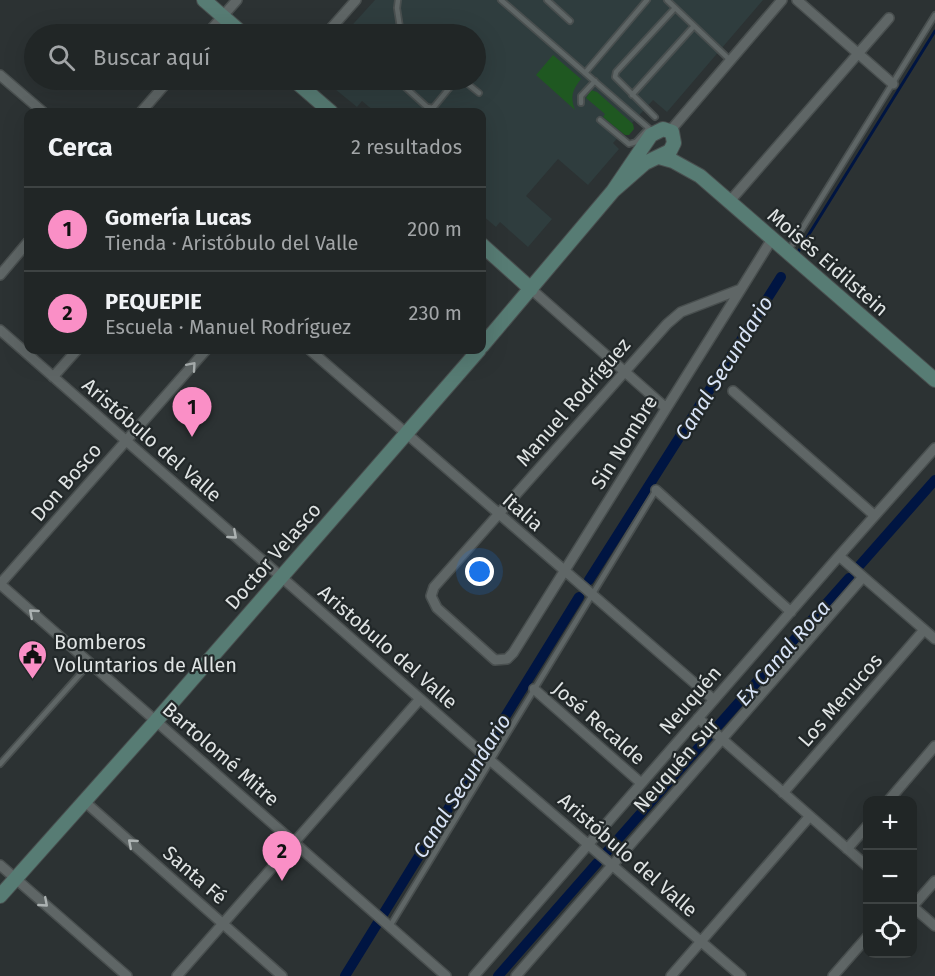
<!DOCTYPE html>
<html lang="es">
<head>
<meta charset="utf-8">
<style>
  :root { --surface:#212626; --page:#292e2e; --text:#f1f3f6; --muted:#a2a5a7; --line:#3e4343; --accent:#fa8fc6 }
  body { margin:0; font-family:"Fira Sans",sans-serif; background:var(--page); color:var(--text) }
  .controls { position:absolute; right:18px; bottom:18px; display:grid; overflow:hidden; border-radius:12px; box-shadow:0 6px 24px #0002 }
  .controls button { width:54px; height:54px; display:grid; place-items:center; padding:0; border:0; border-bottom:2px solid var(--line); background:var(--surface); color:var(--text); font:30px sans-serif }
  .you { position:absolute; left:480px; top:572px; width:21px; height:21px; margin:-15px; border:4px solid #fff; border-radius:50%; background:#1a73e8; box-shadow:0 0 0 9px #1a73e833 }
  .badge { display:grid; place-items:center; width:39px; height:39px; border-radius:50%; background:var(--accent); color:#111; font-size:20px; font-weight:700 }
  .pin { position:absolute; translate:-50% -50px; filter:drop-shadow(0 2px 3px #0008) }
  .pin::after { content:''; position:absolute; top:32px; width:21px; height:18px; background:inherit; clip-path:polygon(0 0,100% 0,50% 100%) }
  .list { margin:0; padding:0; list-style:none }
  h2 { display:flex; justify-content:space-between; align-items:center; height:78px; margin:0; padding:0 24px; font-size:26px }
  h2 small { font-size:20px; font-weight:400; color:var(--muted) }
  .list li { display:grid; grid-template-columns:39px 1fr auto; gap:18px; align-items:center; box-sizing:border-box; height:84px; padding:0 24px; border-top:2px solid var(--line) }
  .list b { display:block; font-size:22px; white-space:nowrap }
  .list p { margin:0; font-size:20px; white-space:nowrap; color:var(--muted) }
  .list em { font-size:20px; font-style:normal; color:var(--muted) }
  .icon { flex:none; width:33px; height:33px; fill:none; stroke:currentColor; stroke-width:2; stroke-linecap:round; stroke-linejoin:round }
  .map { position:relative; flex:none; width:935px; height:976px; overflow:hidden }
  .search { position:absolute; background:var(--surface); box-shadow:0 6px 24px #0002; left:24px; top:24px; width:462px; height:66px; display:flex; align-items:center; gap:15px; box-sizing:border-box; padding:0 21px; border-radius:33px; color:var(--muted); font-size:22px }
  .panel { position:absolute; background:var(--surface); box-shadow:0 6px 24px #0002; left:24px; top:108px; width:462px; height:246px; border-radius:12px }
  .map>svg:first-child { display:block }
  .built { fill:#2f3d3e }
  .green { fill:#1f5821 }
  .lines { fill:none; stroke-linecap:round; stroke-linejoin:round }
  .stream { stroke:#001542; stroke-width:3 }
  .canal { stroke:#001542; stroke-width:10 }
  .service-casing { stroke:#494f4f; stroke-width:8 }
  .minor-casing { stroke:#494f4f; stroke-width:12 }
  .secondary-casing { stroke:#494f4f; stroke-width:16 }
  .service { stroke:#5f6666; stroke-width:4.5 }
  .minor { stroke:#5f6666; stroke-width:9 }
  .secondary { stroke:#577c74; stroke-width:14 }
  .oneway { stroke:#acb2b2 }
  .labels { text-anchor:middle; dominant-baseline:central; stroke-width:4.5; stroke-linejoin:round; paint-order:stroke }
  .street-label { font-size:20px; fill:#e0e4e4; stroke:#222829 }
  .poi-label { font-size:20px; fill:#e0e4e4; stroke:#222829; text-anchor:start }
  .water-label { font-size:21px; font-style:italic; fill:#d9e4f7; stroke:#222829 }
</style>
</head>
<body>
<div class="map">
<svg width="935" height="976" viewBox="0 0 935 976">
  <rect width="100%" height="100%" fill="#2c3233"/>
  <path class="built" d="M375,0H763L667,112L653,100L632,123L613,143L619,149L588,185L558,159L526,196L552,219L528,247L500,222L496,227L482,215L483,207L482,205V112H375L362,101L357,107L324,80H476V34H344Z"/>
  <path class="green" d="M553,55L581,79C572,90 570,97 575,110L536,75Z
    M591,90L597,92L633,124L634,129L629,135H625L603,117L605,114L586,98Z"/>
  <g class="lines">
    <path class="stream" d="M798,252L935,31"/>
    <path class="canal" d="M860,565L935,480
      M589,580L781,277
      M716,728L849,578
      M605,854L708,737
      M345,976L579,597
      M498,976L597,863"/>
    <defs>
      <path id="service" d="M398,0L397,8L401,34
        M501,0L652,131
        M547,0L570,21
        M667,0L731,61
        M585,73L647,0
        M406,80L405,87L427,107L433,108L456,80
        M463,80L479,93
        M632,95L694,26
        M581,103V96L595,81
        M655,117L615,77L616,72L675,8
        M600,120L629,144L636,142L648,129
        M789,250L935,15
        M0,764L90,663
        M390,926L656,490"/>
      <path id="minor" d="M797,0L893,84
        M207,34L237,0
        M326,34L356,0
        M0,75L43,112
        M141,112L169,80
        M670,131L782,0
        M730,201L889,18
        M0,275L28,242
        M531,289L666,408
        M741,289L681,312L667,324L434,587L431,596L437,608L495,660L507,659L513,653L741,289L772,239
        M0,330L491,761L741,976
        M206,350L0,584L446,976
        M310,350L714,700
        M53,377L77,350
        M733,391L874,515
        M656,490L791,612
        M839,556L935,639
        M534,689L641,783
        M698,718L868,867
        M783,793L924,630
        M889,800L935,746
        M84,801L282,976
        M847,849L868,825
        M0,865L127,976
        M912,906L935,926
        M913,906L935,881
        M177,976L420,699
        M474,976L839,556L935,448
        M516,976L863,577
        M671,976L810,816
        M833,976L868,936"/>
      <path id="secondary" d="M204,0L243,34
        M294,80L331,112
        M659,157L673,161L700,176L935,380
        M482,245L531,289
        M482,346L613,191L645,163L670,151L674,143L672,132L663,129L651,135L613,191
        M0,896L156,721L479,350"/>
    </defs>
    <use href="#service" class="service-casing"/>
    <use href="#minor" class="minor-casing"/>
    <use href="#secondary" class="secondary-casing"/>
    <use href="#service" class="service"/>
    <use href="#minor" class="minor"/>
    <use href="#secondary" class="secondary"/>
  </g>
  <defs><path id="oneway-chevron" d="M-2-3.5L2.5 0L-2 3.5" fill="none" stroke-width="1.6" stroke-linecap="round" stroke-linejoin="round" transform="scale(1.5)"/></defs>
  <g class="oneway">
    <use href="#oneway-chevron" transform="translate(192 366) rotate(-49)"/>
    <use href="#oneway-chevron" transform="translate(233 535) rotate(41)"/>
    <use href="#oneway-chevron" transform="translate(33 613) rotate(-139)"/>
    <use href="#oneway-chevron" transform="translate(132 843) rotate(-139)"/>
    <use href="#oneway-chevron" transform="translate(44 903) rotate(41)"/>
  </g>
  <defs>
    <symbol id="civic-pin" viewBox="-11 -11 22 30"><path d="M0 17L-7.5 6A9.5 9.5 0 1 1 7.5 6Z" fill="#fa8fc6" stroke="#222829"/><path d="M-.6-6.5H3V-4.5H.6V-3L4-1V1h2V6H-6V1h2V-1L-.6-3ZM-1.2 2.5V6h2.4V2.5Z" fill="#111"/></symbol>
  </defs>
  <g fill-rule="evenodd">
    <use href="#civic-pin" x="16" y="638" width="33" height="45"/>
  </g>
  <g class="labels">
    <g class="street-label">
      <text transform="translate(828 262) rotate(41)">Moisés Eidilstein</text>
      <text transform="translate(573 402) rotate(-49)">Manuel Rodríguez</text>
      <text transform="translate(152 440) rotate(41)">Aristóbulo del Valle</text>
      <text transform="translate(624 442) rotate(-58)">Sin Nombre</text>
      <text transform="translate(66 482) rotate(-49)">Don Bosco</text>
      <text transform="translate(523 512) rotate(41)">Italia</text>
      <text transform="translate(273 556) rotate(-49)">Doctor Velasco</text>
      <text transform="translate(388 647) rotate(41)">Aristobulo del Valle</text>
      <text transform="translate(690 700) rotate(-49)">Neuquén</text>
      <text transform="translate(840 700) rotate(-49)">Los Menucos</text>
      <text transform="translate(599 723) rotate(41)">José Recalde</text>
      <text transform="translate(221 754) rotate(41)">Bartolomé Mitre</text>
      <text transform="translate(676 765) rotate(-49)">Neuquén Sur</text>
      <text transform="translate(628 855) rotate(41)">Aristóbulo del Valle</text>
      <text transform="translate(195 875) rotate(41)">Santa Fé</text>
    </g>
    <g class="poi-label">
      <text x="54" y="642">Bomberos<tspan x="54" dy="23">Voluntarios de Allen</tspan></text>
    </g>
    <g class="water-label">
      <text transform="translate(724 368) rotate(-58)">Canal Secundario</text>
      <text transform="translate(783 653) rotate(-49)">Ex Canal Roca</text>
      <text transform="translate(462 786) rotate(-58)">Canal Secundario</text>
    </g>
  </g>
</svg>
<div class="controls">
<button>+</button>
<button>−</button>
<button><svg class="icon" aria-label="locate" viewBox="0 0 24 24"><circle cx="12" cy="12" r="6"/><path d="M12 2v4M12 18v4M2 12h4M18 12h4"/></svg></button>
</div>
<div class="you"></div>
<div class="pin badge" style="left:192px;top:437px">1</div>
<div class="pin badge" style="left:282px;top:881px">2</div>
<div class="search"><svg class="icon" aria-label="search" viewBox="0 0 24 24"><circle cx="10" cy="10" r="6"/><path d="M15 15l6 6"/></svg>Buscar aquí</div>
<section class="panel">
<h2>Cerca<small>2 resultados</small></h2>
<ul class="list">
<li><span class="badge">1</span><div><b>Gomería Lucas</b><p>Tienda · Aristóbulo del Valle</p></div><em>200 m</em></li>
<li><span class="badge">2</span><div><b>PEQUEPIE</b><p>Escuela · Manuel Rodríguez</p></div><em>230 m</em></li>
</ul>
</section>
</div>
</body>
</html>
